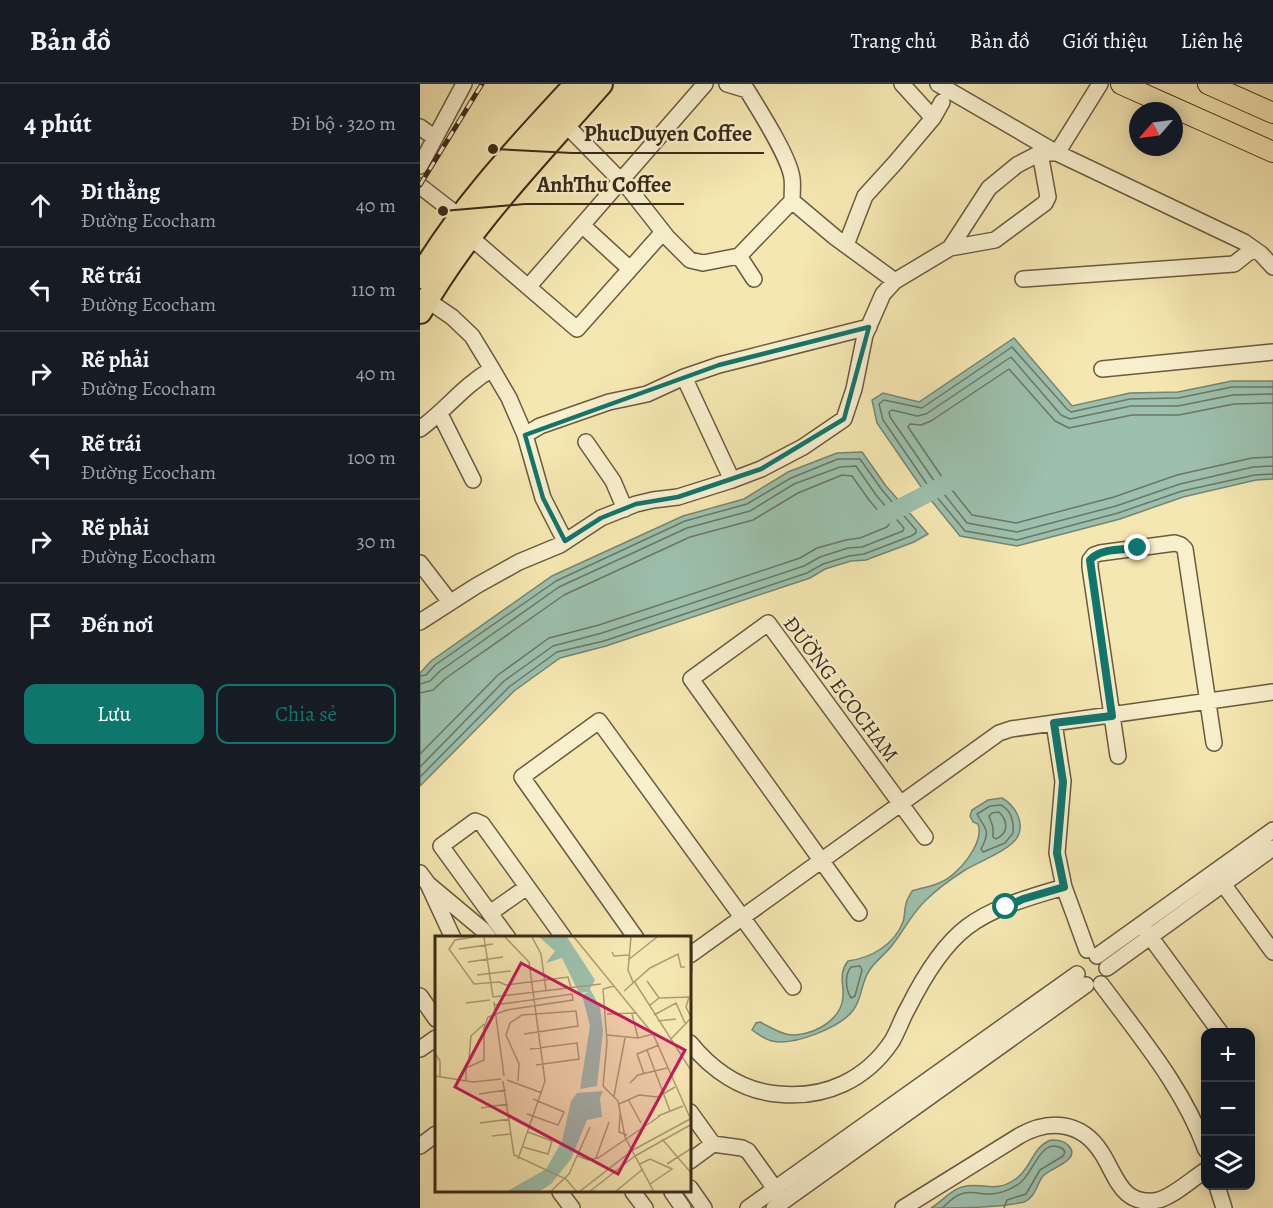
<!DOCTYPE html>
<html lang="vi">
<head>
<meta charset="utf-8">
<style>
  :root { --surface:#171b24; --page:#20242c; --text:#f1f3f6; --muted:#9ea1a6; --line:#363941; --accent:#0f766e }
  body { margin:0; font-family:Alegreya,serif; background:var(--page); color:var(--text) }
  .controls { position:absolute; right:18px; bottom:18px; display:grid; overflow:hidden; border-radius:12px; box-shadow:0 3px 15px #0003 }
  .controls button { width:54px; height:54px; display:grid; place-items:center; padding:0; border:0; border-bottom:2px solid var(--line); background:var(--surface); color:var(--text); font:30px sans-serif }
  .compass { position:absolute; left:709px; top:18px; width:54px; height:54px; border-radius:50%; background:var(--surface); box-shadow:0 3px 15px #0003; rotate:242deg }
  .stop { position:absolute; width:18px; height:18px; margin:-14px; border:4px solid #0f766e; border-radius:50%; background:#fff }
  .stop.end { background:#0f766e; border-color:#fff; box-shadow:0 2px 6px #0008 }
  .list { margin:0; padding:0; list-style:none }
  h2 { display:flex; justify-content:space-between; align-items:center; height:78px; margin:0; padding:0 24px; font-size:26px }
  h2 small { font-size:20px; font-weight:400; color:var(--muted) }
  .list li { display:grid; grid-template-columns:39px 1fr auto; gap:18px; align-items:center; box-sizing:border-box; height:84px; padding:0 24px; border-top:2px solid var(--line) }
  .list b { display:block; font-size:22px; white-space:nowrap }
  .list p { margin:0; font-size:20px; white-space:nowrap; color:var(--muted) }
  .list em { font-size:20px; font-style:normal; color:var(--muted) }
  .actions { display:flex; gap:12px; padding:18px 24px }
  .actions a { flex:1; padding:14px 0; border:2px solid var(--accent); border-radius:12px; text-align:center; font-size:21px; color:var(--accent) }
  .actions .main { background:var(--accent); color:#fff }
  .icon { flex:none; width:33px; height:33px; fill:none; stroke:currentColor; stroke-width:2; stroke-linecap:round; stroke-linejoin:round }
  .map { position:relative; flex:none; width:853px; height:1124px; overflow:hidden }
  header { display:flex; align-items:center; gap:36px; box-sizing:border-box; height:84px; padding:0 30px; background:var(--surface); border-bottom:2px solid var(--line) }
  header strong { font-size:28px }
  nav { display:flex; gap:33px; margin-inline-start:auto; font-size:21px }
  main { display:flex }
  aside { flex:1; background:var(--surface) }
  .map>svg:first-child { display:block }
  .water { fill:#9cc0ad; stroke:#758572; stroke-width:1.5 }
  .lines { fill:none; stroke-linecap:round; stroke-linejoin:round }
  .shore { stroke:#6c7663; stroke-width:1.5 }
  .stream { stroke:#758572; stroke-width:3 }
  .river { stroke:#9cc0ad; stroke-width:18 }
  .minor-casing { stroke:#6a5b3f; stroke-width:18 }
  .major-casing { stroke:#3b2c19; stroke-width:22 }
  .highway-casing { stroke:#3b2c19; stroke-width:26 }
  .minor { stroke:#f8efcd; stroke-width:15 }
  .major { stroke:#f5e7b2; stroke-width:20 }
  .highway { stroke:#f5e7b2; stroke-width:22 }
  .rail-casing { stroke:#3b2c19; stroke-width:5 }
  .rail { stroke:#f8efcd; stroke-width:3; stroke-dasharray:9; stroke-linecap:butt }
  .route { stroke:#0f766e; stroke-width:8 }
  .marked { fill:none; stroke:#0f766e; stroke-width:4.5; stroke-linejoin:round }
  .labels { text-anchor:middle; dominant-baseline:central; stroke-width:4.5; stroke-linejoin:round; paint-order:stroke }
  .street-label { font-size:21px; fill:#3b2c19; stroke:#f8efcd }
  .inset-road { fill:none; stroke:#ab9c75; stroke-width:1.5 }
  .view { fill:#c2185b; fill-opacity:0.15; stroke:#c2185b; stroke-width:3 }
  .inset-edge { fill:none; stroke:#3b2c19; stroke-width:3 }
  .leader { fill:none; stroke:#3b2c19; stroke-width:2 }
  .callout-dot { fill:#3b2c19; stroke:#f8efcd; stroke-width:2 }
  .callout-label { font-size:22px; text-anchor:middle; font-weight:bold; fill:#3b2c19; stroke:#f8efcd; stroke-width:4.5; stroke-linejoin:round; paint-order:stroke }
</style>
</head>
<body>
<header>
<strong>Bản đồ</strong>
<nav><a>Trang chủ</a><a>Bản đồ</a><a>Giới thiệu</a><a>Liên hệ</a></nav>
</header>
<main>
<aside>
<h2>4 phút<small>Đi bộ · 320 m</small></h2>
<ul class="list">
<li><svg class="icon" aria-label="ahead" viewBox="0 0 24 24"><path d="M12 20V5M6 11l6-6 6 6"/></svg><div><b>Đi thẳng</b><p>Đường Ecocham</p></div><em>40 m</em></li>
<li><svg class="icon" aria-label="left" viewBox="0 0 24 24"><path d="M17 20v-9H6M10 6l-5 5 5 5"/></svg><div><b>Rẽ trái</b><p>Đường Ecocham</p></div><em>110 m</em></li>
<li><svg class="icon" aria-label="right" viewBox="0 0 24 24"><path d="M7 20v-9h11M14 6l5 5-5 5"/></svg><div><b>Rẽ phải</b><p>Đường Ecocham</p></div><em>40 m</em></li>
<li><svg class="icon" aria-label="left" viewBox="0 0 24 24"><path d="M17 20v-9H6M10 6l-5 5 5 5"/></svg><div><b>Rẽ trái</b><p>Đường Ecocham</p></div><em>100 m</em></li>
<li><svg class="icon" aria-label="right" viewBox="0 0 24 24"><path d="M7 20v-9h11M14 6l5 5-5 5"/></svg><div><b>Rẽ phải</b><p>Đường Ecocham</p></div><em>30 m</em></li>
<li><svg class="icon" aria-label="arrive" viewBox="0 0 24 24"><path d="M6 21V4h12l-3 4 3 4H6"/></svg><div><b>Đến nơi</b></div></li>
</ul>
<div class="actions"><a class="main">Lưu</a><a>Chia sẻ</a></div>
</aside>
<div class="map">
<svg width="853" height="1124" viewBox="0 0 853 1124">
  <rect width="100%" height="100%" fill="#f5e7b2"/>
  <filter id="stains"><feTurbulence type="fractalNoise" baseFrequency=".00333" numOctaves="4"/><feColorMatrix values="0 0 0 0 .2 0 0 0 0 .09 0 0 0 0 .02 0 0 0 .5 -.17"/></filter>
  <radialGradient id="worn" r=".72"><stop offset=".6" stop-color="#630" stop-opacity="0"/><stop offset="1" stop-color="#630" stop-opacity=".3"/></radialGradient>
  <path class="water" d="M594,254L652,322L710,309L758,308L812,297H853V395L836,396L763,413L700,435L597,462L540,452L506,410L457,339L452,316L463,309L499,318Z
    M442,368L466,402L508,450L494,458L446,476L431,477L405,485L390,494L186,562L140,574L94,607L0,702V589L11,577L132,492L263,432L324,415L368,388L417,369Z
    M582,714C594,721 605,737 598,752C591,766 560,777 545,786C531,795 517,805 506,816C492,829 484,846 473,860C466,870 455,877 449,887C441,899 442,914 434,925C422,943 374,962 352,957C345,956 338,950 332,946L336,939L340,938C348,942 357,948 366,950C388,955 421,938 423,913C424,899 418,890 428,877C451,874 474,861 483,838C485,833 484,826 486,820C487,815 490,811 492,807C501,804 510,803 519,799C537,793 565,759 558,740L553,738L550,732L552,726L568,716Z
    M631,1056C637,1056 643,1056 648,1061C663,1076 630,1084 623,1092C616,1101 616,1113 604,1118C579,1124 539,1124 511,1124C522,1118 530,1106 542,1103C564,1097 574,1111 597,1094C612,1083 612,1063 631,1056Z"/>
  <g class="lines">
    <path class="shore" d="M853,303H812L758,314L710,315L651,328L647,325L592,263L502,324L464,316L459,320L463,336L511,406L545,447L597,456L698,429L762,407L835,391L853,390
      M853,310L813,311L758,322H711L650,335L641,331L591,273L506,330L497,332L472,326L469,328L470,333L517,401L547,439L597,448L696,422L760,400L833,383L853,382
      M853,319L814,320L759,331H712L649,344L635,337L589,285L511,337L501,341L490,340L488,343L524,396L552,431L596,439L694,413L757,391L832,374L853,373
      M0,592L6,591L15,581L136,497L265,437L327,420L371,394L418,375H440L462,406L496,446V449L491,452L444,470L429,472L403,480L387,489L184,557L137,568L89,603L0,693
      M0,600L10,597L20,587L139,503L267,444L330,427L374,400L420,383L436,382L456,411L484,444L483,447L442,463L428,464L400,473L384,482L182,549L133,562L84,597L0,683
      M0,609L13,606L26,594L144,511L270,453L333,436L378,409L422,391L432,392L449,416L469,440L467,443L440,454L426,456L397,464L380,474L179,541L129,554L78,591L0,670
      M581,721C592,727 594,737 593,749L585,759L563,768L561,765C572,745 564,744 557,730L570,722Z
      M579,728C588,737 589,749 576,755L573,753V743L569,732L572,729Z
      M440,882L442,886L435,912L431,914C426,906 424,891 431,883Z
      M522,1124C528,1119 534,1112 541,1110C549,1107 557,1109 565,1110C579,1111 589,1107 600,1099C614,1089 621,1051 643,1065L645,1068L643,1072L620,1086L606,1110L587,1116L584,1124"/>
    <path class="stream" d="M486,425L506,410"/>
    <path class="river" d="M462,433L528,399"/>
    <defs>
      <path id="minor" d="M307,0L327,6C339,26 369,72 372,94C373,101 372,110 372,117L416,154L475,197
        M482,0L513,34
        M518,0L637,69L824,158L841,170L853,183
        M145,40L210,106L247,153L270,176L283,179L319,172L334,195
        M0,43L15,54
        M0,82L44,0
        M0,102L40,133
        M162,141L210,185
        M49,152L157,245L243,148
        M426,161L445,112L475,79L513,34L522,18
        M530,164L575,156L625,119L628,113L620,69
        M319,172L372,117
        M603,195L814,180L833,165
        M109,202L285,0
        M7,216L32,233L52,252L72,285L89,314L105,351L123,414L145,457
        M682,285L853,268
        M264,293L312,396
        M20,330L53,396
        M0,345C27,325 43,302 72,285
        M105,351L120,342L189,318L227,310L264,293L299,281L449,243
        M166,358L193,397L205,425
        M0,479L30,518
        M0,538L56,502L99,478L140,461L181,434L216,420L233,416L258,413L312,396L341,385L383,363L424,335L434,305L445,251L463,210L475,197L530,164L569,104L597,81L620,69H637L680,0
        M634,639L643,697L637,769L644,803L667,866
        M698,672L670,483V476L674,471L680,469L755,459L761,461L765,465L794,659
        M0,789L8,800L33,854
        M798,793L853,868
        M8,800L63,846L69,854
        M70,829L107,803
        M439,829L271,595L348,539L505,753
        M726,847L800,948
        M88,854L21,762L55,737L62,740L144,854
        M216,854L102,693L179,637L373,903
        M270,871L579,649L591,645L853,608
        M677,872L853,746
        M687,884L853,764
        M681,900C720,953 763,1003 786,1066
        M0,912L16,935
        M270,959C292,986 322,1007 358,1010C405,1015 446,996 472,957C478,947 482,934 488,924C502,896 522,862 547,843C575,822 611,813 644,803
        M0,965L16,954
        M270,1028L293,1060L322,1064L328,1067L361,1113
        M0,1062L16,1050
        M270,1077L293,1060
        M797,1102L804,1124
        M270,1104L284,1124
        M140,1108L152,1124
        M213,1108L225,1124
        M252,1108L263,1124
        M328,1124L657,890
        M354,1124L666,901
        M483,1124L599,1052C629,1035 661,1037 681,1068C696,1090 701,1124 739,1116C755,1111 772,1095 786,1086"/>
      <path id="major" d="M701,0L853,68
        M788,0L853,29"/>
      <path id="highway" d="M0,193C42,121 100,61 156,0
        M0,228C49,142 116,74 181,0"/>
    </defs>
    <use href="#minor" class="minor-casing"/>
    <use href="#major" class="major-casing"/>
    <use href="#highway" class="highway-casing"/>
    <use href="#minor" class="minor"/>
    <use href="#major" class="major"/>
    <use href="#highway" class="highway"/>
    <defs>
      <path id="rail" d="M0,101L62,0"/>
    </defs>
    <use href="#rail" class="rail-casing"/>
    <use href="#rail" class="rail"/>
  </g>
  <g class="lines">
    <path class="route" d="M586,823L603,815L644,803L637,769L643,698L634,639L692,632L670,476C680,464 703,466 718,464"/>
  </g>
  <path class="marked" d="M449,243L424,335L341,385L258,413L216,420L181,434L145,457L123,414L105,351L299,281Z"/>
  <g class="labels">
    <g class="street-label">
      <text transform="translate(421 605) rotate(53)">ĐƯỜNG ECOCHAM</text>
    </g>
  </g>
  <g transform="translate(15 852)">
    <rect width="256" height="256" fill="#f5e7b2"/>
    <path d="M104,1H132L160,44L155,53L165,71L168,95L162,150L145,153L155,90L147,59L154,56L144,57L127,22L111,27L120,15ZM168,155L165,162L167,181L152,184L136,223L116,248L103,256H71L111,233L127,205L136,165L142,157Z" fill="#9cc0ad"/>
    <path class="inset-road" d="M39,1L20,4L14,13L39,48L64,46L71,49L133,41L136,52M49,1L58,61L166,48M70,1L94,26L110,145L83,223M97,1L106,18L111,54M139,1L218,98L257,186M196,1L193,34L198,46M257,9V36M24,13L58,8M177,16L179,20L194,19M193,24L222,1M33,26L68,21M0,33V64M42,39L76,35M199,45L257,136M212,45L224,62M179,50L168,53L172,106L168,150L183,165L190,201L219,256M189,55L215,32L243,18L246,31H250M59,66L69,140M31,67L55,64M214,70L224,62L254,61L251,71L257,83M172,78L202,77M197,78L203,102M219,79L241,67L250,87M223,85L241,83M172,99L203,102L218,98M235,104L257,81M95,113L142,107L144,123L101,129M212,114L235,175M0,117L5,125V140M34,122L36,100L49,88M209,138L202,118L224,109M0,140L38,146L66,143M72,144L107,157M31,145V132L49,124V92L53,81L72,74L138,64L137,58L60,69M68,145L79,219L131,243L142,256M83,145L84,128L71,99L75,87L87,79L141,75L143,90L89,98M195,147L203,139L232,132M44,158L71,154M179,160L190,102M193,163L206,187M184,168L204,159L223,161L240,151M46,172L73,168M92,178L123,189L129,176L98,163M185,178L184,196L192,199M223,180L248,170M45,187L75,183M57,200L75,198M227,203L257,238M88,211L113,218L117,205L93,196M143,220L153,224L163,222L225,180M161,222L174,186M205,228L215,223L237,233L215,248M232,228L257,212M115,256L134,238L155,191M144,256L198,214L257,182M154,256L200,220L257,188M180,256L208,233"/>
    <path class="view" d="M86,27L250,114L183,238L20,151Z"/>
    <rect width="256" height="256" class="inset-edge"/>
  </g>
  <path class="leader" d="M73 65L152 69H344M23 127L105 120H264"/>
  <g class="callout-dot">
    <circle cx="73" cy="65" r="6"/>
    <circle cx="23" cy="127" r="6"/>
  </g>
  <g class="callout-label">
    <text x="248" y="57">PhucDuyen Coffee</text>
    <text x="184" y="108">AnhThu Coffee</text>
  </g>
  <rect width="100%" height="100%" filter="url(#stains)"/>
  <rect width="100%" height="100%" fill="url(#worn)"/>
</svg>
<div class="controls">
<button>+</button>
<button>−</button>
<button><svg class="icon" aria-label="layers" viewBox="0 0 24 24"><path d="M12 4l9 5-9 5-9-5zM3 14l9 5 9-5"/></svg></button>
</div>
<svg class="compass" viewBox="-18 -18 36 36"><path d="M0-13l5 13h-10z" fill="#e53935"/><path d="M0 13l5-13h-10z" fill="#9ea1a6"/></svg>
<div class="stop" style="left:586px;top:823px"></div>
<div class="stop end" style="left:718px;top:464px"></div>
</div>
</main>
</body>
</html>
